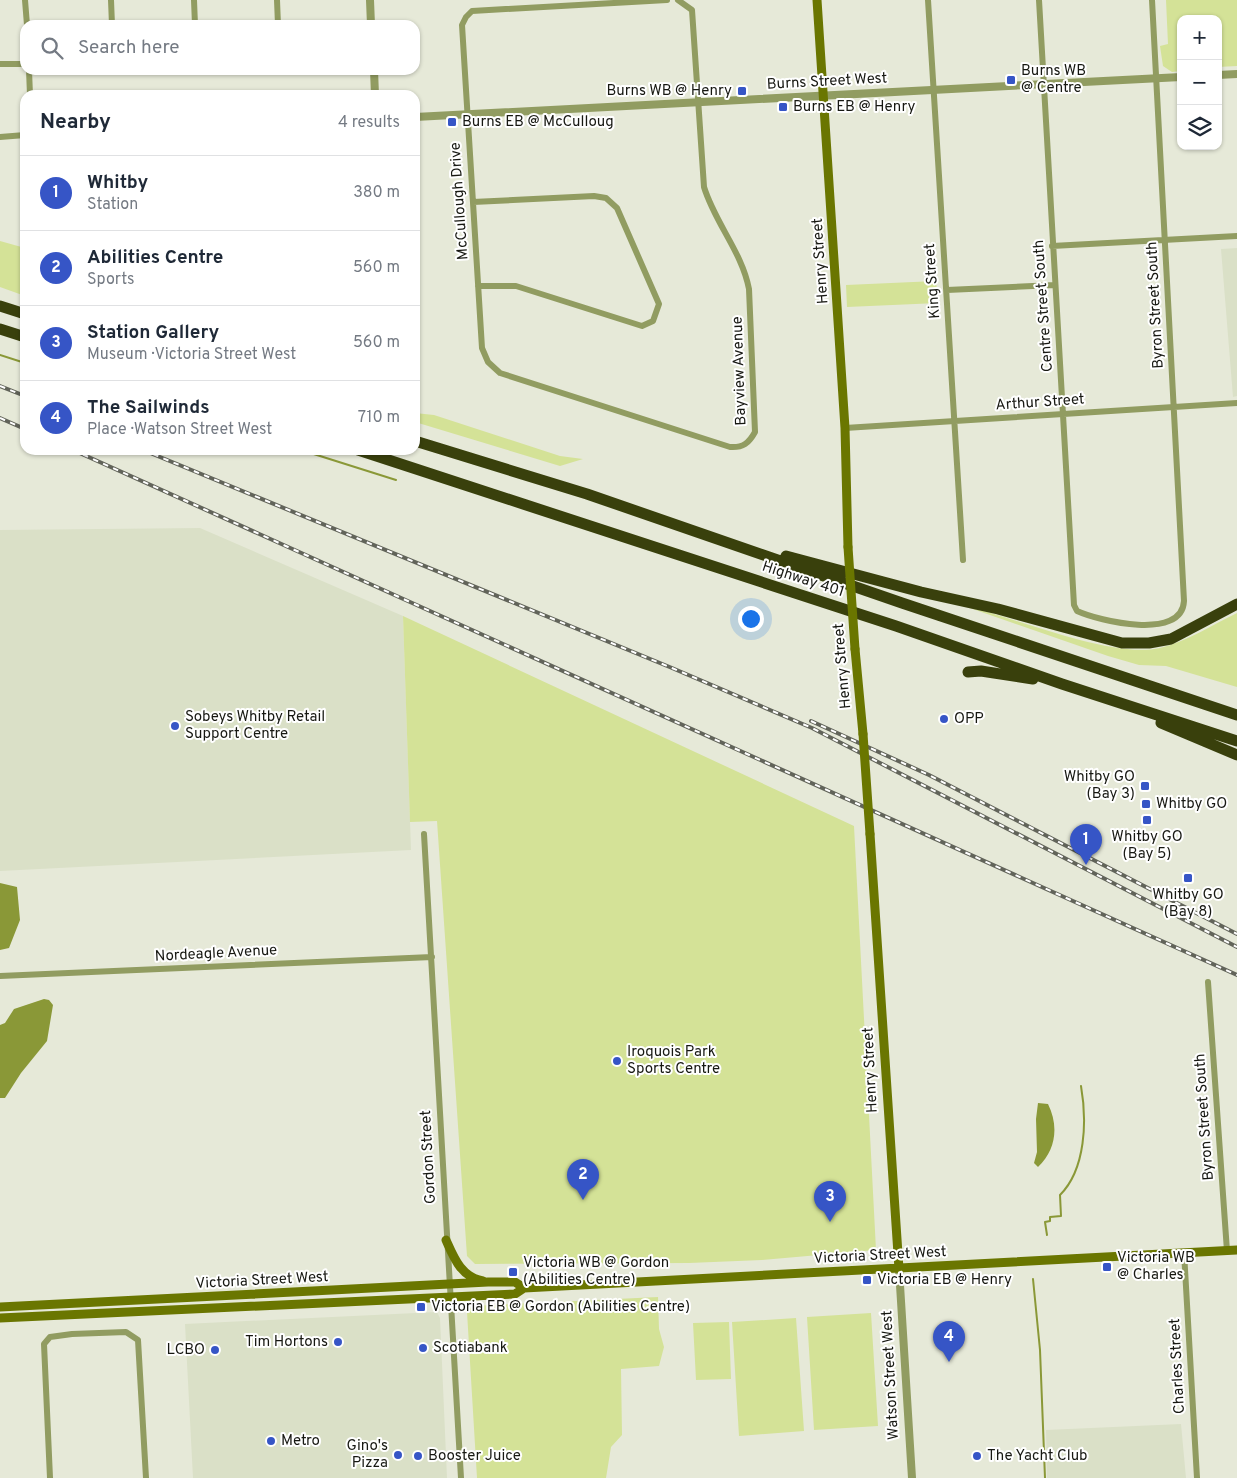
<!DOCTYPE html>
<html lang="en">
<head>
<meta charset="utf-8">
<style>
  :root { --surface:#fff; --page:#f6f6f7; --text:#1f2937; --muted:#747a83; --line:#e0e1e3; --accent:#3655c6 }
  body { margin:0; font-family:Overpass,sans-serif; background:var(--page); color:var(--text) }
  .controls { position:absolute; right:15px; top:15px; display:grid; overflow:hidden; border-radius:10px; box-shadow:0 1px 4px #0004 }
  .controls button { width:45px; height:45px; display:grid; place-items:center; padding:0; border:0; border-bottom:1px solid var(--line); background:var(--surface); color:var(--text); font:25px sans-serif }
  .you { position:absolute; left:750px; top:618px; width:18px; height:18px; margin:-12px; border:4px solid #fff; border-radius:50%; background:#1a73e8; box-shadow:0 0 0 8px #1a73e833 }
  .badge { display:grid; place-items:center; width:32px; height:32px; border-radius:50%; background:var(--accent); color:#fff; font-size:16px; font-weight:700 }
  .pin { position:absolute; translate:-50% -41px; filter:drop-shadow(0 1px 2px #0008) }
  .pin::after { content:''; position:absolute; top:26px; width:18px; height:15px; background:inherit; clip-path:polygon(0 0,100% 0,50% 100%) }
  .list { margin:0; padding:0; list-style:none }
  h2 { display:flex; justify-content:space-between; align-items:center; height:65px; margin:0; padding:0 20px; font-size:21px }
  h2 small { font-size:16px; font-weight:400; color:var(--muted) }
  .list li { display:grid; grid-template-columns:32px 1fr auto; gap:15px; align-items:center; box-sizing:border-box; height:75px; padding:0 20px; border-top:1px solid var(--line) }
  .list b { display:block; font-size:19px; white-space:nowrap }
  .list p { margin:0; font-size:16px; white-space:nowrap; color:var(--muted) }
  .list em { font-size:16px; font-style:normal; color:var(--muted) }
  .icon { flex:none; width:28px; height:28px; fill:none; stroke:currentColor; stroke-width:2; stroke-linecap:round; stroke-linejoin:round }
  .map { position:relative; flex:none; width:1237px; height:1478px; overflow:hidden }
  .search { position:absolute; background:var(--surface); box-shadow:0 1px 4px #0004; left:20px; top:20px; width:400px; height:55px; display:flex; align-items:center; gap:12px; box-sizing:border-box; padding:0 18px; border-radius:15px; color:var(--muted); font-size:19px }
  .panel { position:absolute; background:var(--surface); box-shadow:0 1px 4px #0004; left:20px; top:90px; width:400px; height:365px; border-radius:15px }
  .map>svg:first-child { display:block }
  .built { fill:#dae0c7 }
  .green { fill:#d4e297 }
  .water { fill:#8a9837 }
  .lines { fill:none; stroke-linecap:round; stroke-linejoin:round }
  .stream { stroke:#8a9837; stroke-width:2 }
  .minor { stroke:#919c61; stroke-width:6 }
  .tertiary { stroke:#919c61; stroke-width:8 }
  .secondary { stroke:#6a7600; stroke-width:9 }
  .motorway { stroke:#39400c; stroke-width:11 }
  .rail-casing { stroke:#62645a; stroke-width:4 }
  .rail { stroke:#fff; stroke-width:2; stroke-dasharray:5.5; stroke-linecap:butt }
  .secondary-bridge { stroke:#6a7600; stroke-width:9 }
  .poi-dot { fill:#3655c6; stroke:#fff; stroke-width:2 }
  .labels { text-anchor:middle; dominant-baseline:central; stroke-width:4; stroke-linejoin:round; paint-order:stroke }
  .poi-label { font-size:15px; fill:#171812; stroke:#fff; text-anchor:start }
  .street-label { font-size:15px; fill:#171812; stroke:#fff }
</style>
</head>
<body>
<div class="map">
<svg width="1237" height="1478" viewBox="0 0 1237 1478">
  <rect width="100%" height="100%" fill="#e6e9d8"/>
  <path class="built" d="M1237,248V396L1233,397L1221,249Z
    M200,528L403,616L411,850L0,871V530Z
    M437,1312L440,1318L447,1478H193L185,1324Z
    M1181,1424L1186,1478H1047L1046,1430Z"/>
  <path class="green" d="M1166,0H1237V66L1218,67V19H1181V71L1172,72L1163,66L1160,46L1168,44Z
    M0,241L25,248V296L0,287Z
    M936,281L938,303L847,307L846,285Z
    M415,413L434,415L560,456L583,459L560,466L415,422Z
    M967,607C1019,618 1111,659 1160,648C1188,641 1212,625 1237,613V687L1166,666L1139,665L1108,656Z
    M403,616L854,826L876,1250L762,1260L689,1263L475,1264L467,1256L437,821L410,822Z
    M658,1297L659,1329L664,1347L659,1366L621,1369L622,1435L611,1447L606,1478H477L467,1312L472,1306Z
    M871,1313L878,1426L814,1430L807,1317Z
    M796,1318L804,1431L739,1436L732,1322Z
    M729,1322L731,1379L696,1380L693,1323Z"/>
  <path class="water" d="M0,883L17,887L20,920L9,948L0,950Z
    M44,999L49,1000L53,1005L47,1041L21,1073L5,1098H0V1025L5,1023L14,1009Z
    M1038,1103L1048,1104C1059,1126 1056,1150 1038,1167L1034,1163L1037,1152L1036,1119Z"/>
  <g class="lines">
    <path class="stream" d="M0,355L25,363
      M301,450L396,480
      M1047,1235L1045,1222L1050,1221V1217L1061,1216L1060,1195C1086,1169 1087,1120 1081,1086
      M1033,1279L1040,1350L1045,1478"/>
    <path class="minor" d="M25,0L27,25
      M111,0L112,25
      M194,0L195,25
      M277,0L278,25
      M667,0L472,11L466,17L462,25L482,348L488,362L500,373L730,447C743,448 749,443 755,432L749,289C742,252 715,223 704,187L692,10L678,0
      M928,0L963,560
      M1039,0L1074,605L1077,611C1099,621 1182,641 1184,601L1152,0
      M0,64H25
      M29,70L30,95
      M0,137L25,135
      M473,202L594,196L606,198L617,208L659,304L653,321L642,326L516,286H478
      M1052,246L1237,236
      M947,290L1055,285
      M845,428L1237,403
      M424,834L461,1478
      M0,976L432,957
      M1208,982L1227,1251
      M1184,1252L1197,1478
      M50,1478L44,1344L50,1337L72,1334L126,1332L138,1340L146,1478"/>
    <path class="tertiary" d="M370,0L371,25
      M374,70L375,95
      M1218,75L1237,74
      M415,117L1181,77
      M899,1269L912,1478"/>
    <path class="secondary" d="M817,0L845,428L848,547
      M855,649L863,734
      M870,834L899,1269
      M446,1240C454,1258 461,1277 483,1281
      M0,1307L488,1282H515L524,1288
      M0,1318L515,1294L524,1288L1237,1250"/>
    <path class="motorway" d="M0,306L25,314
      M0,329L25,337
      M415,441L587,494L902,603L1237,715
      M358,450L896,626L1062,684L1237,741
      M786,556L921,592L998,609L1122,643H1149L1171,639L1237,604
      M968,672L981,671L1033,679
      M1161,723L1237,755"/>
    <defs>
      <path id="rail" d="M0,386L25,396
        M0,418L25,429
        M73,450L1237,975
        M143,450L672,668L812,728L1237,947
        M811,721L929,775L1237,934"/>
    </defs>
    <use href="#rail" class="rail-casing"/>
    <use href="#rail" class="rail"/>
    <path class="secondary-bridge" d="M848,547L855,649
      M863,734L870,834"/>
  </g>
  <g class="poi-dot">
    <rect x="1006" y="75" width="10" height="10" rx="2.5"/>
    <rect x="737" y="86" width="10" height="10" rx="2.5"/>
    <rect x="778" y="102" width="10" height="10" rx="2.5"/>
    <rect x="447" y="117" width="10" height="10" rx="2.5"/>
    <circle cx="944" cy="719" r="5"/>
    <circle cx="175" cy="726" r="5"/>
    <rect x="1140" y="781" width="10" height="10" rx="2.5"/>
    <rect x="1141" y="799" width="10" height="10" rx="2.5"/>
    <rect x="1142" y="815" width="10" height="10" rx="2.5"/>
    <rect x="1183" y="873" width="10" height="10" rx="2.5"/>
    <circle cx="617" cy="1061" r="5"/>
    <rect x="1102" y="1262" width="10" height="10" rx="2.5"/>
    <rect x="508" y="1267" width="10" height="10" rx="2.5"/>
    <rect x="862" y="1275" width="10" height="10" rx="2.5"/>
    <rect x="416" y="1302" width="10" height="10" rx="2.5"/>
    <circle cx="338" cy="1342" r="5"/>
    <circle cx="423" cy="1348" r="5"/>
    <circle cx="215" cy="1350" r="5"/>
    <circle cx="271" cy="1441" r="5"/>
    <circle cx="398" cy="1455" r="5"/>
    <circle cx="418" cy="1456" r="5"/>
    <circle cx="977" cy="1456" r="5"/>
  </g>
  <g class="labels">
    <g class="poi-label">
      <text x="1021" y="71">Burns WB<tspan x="1021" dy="17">@ Centre</tspan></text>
      <text x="732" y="91" text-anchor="end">Burns WB @ Henry</text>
      <text x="793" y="107">Burns EB @ Henry</text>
      <text x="462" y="122">Burns EB @ McCulloug</text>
      <text x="185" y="717">Sobeys Whitby Retail<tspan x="185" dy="17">Support Centre</tspan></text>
      <text x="954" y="719">OPP</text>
      <text x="1135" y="777" text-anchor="end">Whitby GO<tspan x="1135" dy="17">(Bay 3)</tspan></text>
      <text x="1156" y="804">Whitby GO</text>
      <text x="1147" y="837" text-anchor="middle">Whitby GO<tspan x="1147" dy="17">(Bay 5)</tspan></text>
      <text x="1188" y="895" text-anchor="middle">Whitby GO<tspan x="1188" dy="17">(Bay 8)</tspan></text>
      <text x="627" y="1052">Iroquois Park<tspan x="627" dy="17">Sports Centre</tspan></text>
      <text x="1117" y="1258">Victoria WB<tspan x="1117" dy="17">@ Charles</tspan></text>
      <text x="523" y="1263">Victoria WB @ Gordon<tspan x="523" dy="17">(Abilities Centre)</tspan></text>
      <text x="877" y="1280">Victoria EB @ Henry</text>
      <text x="431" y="1307">Victoria EB @ Gordon (Abilities Centre)</text>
      <text x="328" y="1342" text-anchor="end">Tim Hortons</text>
      <text x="433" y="1348">Scotiabank</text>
      <text x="205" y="1350" text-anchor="end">LCBO</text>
      <text x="281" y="1441">Metro</text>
      <text x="388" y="1446" text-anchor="end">Gino's<tspan x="388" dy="17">Pizza</tspan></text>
      <text x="428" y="1456">Booster Juice</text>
      <text x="987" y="1456">The Yacht Club</text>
    </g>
    <g class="street-label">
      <text transform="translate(827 82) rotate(-3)">Burns Street West</text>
      <text transform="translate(460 201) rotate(-94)">McCullough Drive</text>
      <text transform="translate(821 261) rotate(-94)">Henry Street</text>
      <text transform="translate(933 281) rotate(-94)">King Street</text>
      <text transform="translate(1156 305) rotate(-93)">Byron Street South</text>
      <text transform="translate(1044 306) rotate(-94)">Centre Street South</text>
      <text transform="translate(740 371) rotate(-92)">Bayview Avenue</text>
      <text transform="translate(1040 403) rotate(-4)">Arthur Street</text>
      <text transform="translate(803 580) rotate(18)">Highway 401</text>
      <text transform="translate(843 666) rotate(-95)">Henry Street</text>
      <text transform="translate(216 954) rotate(-3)">Nordeagle Avenue</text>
      <text transform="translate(871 1070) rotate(-93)">Henry Street</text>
      <text transform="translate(1205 1117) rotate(-94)">Byron Street South</text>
      <text transform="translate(429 1157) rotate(-93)">Gordon Street</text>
      <text transform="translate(880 1256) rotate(-3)">Victoria Street West</text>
      <text transform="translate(262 1281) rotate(-3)">Victoria Street West</text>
      <text transform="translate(1178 1366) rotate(-93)">Charles Street</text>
      <text transform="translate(891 1375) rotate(-93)">Watson Street West</text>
    </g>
  </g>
</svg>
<div class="controls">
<button>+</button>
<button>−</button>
<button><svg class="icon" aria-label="layers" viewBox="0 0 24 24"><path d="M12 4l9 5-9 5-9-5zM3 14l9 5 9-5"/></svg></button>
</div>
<div class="you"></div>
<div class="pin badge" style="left:1086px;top:865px">1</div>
<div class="pin badge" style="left:583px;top:1200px">2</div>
<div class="pin badge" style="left:830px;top:1222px">3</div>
<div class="pin badge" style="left:949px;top:1362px">4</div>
<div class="search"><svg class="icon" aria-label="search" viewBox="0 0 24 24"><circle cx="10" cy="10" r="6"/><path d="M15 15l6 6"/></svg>Search here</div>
<section class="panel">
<h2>Nearby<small>4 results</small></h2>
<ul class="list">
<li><span class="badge">1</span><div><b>Whitby</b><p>Station</p></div><em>380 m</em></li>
<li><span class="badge">2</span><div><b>Abilities Centre</b><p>Sports</p></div><em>560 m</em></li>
<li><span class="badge">3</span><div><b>Station Gallery</b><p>Museum · Victoria Street West</p></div><em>560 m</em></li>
<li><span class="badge">4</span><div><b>The Sailwinds</b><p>Place · Watson Street West</p></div><em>710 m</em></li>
</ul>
</section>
</div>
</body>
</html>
